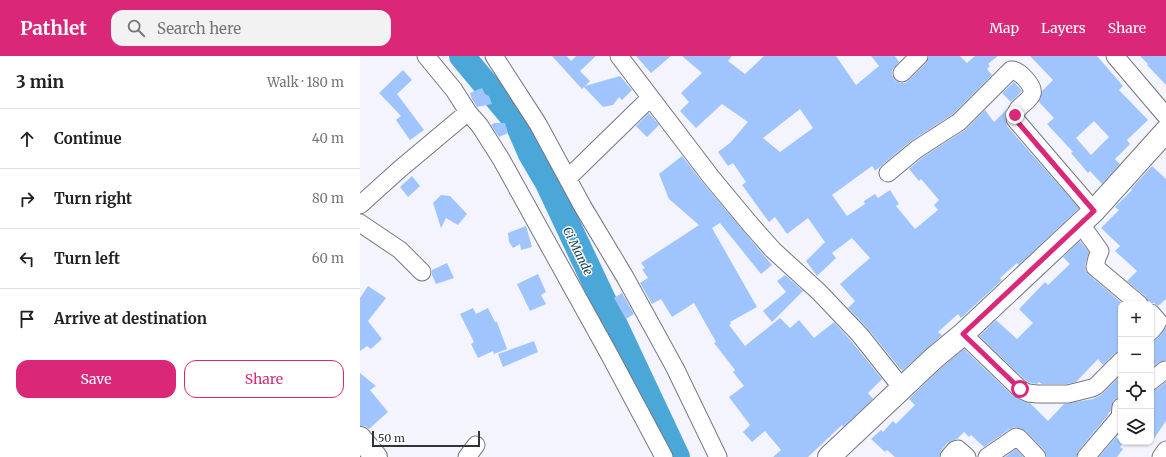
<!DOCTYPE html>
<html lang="en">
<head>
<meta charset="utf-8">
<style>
  :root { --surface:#fff; --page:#f2f2f2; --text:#202124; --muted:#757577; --line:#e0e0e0; --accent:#db2777 }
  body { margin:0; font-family:Merriweather,serif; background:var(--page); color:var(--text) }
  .controls { position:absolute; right:12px; bottom:12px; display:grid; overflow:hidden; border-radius:8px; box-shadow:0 1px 3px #0004 }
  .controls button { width:36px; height:36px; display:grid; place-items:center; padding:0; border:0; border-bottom:1px solid var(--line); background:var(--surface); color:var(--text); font:20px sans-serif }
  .scale { position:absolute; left:12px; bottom:10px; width:108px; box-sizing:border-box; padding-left:4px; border:2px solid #323338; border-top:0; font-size:11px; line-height:14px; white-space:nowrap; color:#323338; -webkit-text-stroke:3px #fff; paint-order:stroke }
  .stop { position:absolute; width:12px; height:12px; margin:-9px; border:3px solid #db2777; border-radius:50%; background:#fff }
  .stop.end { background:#db2777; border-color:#fff; box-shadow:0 1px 4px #0008 }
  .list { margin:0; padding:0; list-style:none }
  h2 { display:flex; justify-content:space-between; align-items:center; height:52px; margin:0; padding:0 16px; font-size:17px }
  h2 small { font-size:13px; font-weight:400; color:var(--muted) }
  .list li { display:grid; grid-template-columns:26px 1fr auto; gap:12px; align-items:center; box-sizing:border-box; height:60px; padding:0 16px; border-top:1px solid var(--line) }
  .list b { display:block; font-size:15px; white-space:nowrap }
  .list em { font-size:13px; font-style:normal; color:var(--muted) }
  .actions { display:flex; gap:8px; padding:12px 16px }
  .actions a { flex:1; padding:9px 0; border:1px solid var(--accent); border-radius:12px; text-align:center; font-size:14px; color:var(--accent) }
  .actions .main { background:var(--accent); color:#fff }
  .icon { flex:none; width:22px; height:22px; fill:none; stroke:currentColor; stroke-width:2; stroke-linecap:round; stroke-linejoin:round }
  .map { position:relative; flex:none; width:806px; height:401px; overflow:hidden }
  header { display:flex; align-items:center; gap:24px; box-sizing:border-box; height:56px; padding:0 20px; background:var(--accent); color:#fff }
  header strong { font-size:19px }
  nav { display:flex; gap:22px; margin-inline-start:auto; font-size:14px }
  .search { width:280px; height:36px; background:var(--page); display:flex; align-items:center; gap:10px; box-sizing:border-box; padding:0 14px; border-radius:12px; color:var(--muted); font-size:15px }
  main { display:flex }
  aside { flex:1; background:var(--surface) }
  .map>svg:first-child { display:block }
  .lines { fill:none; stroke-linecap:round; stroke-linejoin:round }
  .river { stroke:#4ba7d8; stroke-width:26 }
  .building { fill:#a0c5fe; fill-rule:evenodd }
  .minor-casing { stroke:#757681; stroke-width:19 }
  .secondary-casing { stroke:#757681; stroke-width:24 }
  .minor { stroke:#fff; stroke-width:17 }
  .secondary { stroke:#fff; stroke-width:22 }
  .route { stroke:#db2777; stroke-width:5 }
  .labels { text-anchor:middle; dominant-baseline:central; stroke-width:3; stroke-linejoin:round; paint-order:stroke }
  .water-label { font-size:12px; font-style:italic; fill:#143c51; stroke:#fff }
</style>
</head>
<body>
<header>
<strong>Pathlet</strong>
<div class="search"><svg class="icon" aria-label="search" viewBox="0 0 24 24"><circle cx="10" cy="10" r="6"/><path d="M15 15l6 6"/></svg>Search here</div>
<nav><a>Map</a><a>Layers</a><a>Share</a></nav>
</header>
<main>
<aside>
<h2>3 min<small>Walk · 180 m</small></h2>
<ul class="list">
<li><svg class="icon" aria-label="ahead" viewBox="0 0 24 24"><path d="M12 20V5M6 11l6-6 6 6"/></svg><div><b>Continue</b></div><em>40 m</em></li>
<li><svg class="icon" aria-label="right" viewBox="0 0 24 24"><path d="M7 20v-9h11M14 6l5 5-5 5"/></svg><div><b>Turn right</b></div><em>80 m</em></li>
<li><svg class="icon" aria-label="left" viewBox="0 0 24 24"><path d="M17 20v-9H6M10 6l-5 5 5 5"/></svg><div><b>Turn left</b></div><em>60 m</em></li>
<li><svg class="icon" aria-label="arrive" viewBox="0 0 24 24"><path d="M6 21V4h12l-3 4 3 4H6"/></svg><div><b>Arrive at destination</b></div></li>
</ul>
<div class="actions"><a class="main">Save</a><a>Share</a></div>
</aside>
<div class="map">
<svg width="806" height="401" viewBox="0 0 806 401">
  <rect width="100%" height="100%" fill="#f3f4fe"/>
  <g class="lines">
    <path class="river" d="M102,0L157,66L171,98L188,127L317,401"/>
  </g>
  <path class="building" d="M192,0H207L211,5L216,0H236L220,15L230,25L225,30L260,20L272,34L262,44L259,41L253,49L243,51L224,31L222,33Z
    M276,0H311L291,17Z
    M322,0H372L368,5L385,18L404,0H476L496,29L519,10L511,0H535L539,6L532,14V19L535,24L540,27H545L549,24L566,7L569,0H600L607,7L615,0H638L628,8L630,10L627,13L632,19L593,58L551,85L515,115L512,110L472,139L487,160L505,148L504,145L515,138L518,142L530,134L539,148L536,150L555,173L578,154L574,149L579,144L561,123L559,125L549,113L563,101L605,74L625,54L634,66L647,53L645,62L647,70L719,152L659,209L657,207L640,222L642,224L601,262L598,258L578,276L582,279L542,315L508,273L488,252L495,245L480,228L510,202L492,182L472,197L476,202L457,220L446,205L465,186L448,162L427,178L415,161L409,166L382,129L386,126L373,107L368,110L358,96L370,87L388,66L362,48L336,72L320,55L329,46L321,37L342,17ZM440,53L453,72L420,96L403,82Z
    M670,0H737L763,30L759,34L788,64L767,84L770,88L755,103L760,108L742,128L730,115L728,117L711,97L713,96L687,68L694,62L679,46L682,35L693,24ZM734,65L749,81L731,99L716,82Z
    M780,0H806V29L787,9L788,8Z
    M43,14L52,24L37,38L64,74L50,84L36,64L41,60L19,37Z
    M654,26L662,35L651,46L642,37Z
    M122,32L125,38L129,40L132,48L117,51L112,43L110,37Z
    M289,57L299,69L287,81L276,70Z
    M134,67H145L148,77L139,81L131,69Z
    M322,100L343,127L412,209L401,218L360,167L352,172L397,251L370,266L371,268L369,269L385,290L420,262L430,272L439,264L454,282L474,266L492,286L522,323L508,337L513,343L483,371L482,369L448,401H413L421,394L405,375L392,386L383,376L390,369L369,341L384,330L373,316L375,314L354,287L356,286L334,247L312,261L301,243L292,248L280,227L288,222L282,213L285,212L281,207L339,169L309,143L299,118Z
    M792,110L806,123V243L798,250L794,247H789L785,240L767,225L777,215L755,195L760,190L741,172L759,154L755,151L772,134L771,133Z
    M52,120L60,130L48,141L40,131Z
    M81,139L90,140L107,158L98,169L86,162L81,172L73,147Z
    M166,170L172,191L161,194L160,188L153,192L149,186L148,177Z
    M720,185L729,196L725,209V214L728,218L763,248H761V295L754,298L743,309L738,303L716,326L707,328H682L679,326L677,328L671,327L666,325L619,280L636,264L657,283L673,267L659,253L685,226L688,229L710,208L703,201Z
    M87,207L94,222L76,228L72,219V214Z
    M178,218L186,236L181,239L186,248L170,255L157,228Z
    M425,219L443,235L412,266L403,255L426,236L417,225Z
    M8,230L26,242L8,265L22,283L11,293L7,290L0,295V242Z
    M262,237L274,258L266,263L254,242Z
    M113,252L116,258L128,252L135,266H137L147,293L134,298L133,295L118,302L111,288L114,286L100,258Z
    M806,271V304L799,306L791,312V285L798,282Z
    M174,285L178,296L143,311L138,298Z
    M604,293L653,340L664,346L670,347L688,365L704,348L733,343L741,339L761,319V341L757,342L753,345L751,355L748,357L749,358L718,395L716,401H687L684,394L666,375L662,373L655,371L650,373L624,391L611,379L609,381L604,376L597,383L587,387L581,395L579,401H535L527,394L525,396L511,383L521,374L523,376L533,365L536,368L555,349L549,343L582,311Z
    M0,317L16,330L10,334L28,356L9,373L5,370H0Z
    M806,326V365L791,387V335L797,333Z
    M756,381L763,387L760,391L763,393L757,401H739Z
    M656,393L663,401H645Z"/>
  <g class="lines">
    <defs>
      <path id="minor" d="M66,0L94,34L108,56L120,70L141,103L249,298L304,401
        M134,0L178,68L223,151L265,221L315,312L358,401
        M259,0L351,121L390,168L413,194L459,236L500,279L542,332
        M755,0L806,60
        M542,17L559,0
        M528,117L557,93L599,66L651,14C658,13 675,30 672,38C668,48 655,49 655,63L734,155
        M208,122L290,42
        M0,149L40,113L108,56
        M0,167L40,194L62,216
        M720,167L740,195L737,202L735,211L779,248
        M791,257L798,265L796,269L791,275
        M603,278L660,333L668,337L677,338H708L732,332L736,330L761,305
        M791,325L805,314
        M107,401L116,389
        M589,401L595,394L598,393L607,401
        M627,401L656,381L659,382L677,401
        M726,401L760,361L761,351
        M801,401L806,394"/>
      <path id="secondary" d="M0,382L16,401
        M469,401L574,302L603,278L734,155L806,75"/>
    </defs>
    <use href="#minor" class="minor-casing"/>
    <use href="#secondary" class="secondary-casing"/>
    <use href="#minor" class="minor"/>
    <use href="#secondary" class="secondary"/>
  </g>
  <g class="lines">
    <path class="route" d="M655,59V63L734,155L603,278L660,333"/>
  </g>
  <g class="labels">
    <g class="water-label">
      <text transform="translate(218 195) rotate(64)">Ci Mande</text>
    </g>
  </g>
</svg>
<div class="controls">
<button>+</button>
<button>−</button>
<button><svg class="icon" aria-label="locate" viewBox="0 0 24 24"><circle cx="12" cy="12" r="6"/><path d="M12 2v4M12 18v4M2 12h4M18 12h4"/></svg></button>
<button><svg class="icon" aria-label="layers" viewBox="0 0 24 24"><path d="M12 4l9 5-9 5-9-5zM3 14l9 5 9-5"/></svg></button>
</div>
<div class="scale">50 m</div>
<div class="stop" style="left:660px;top:333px"></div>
<div class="stop end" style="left:655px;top:59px"></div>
</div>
</main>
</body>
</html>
